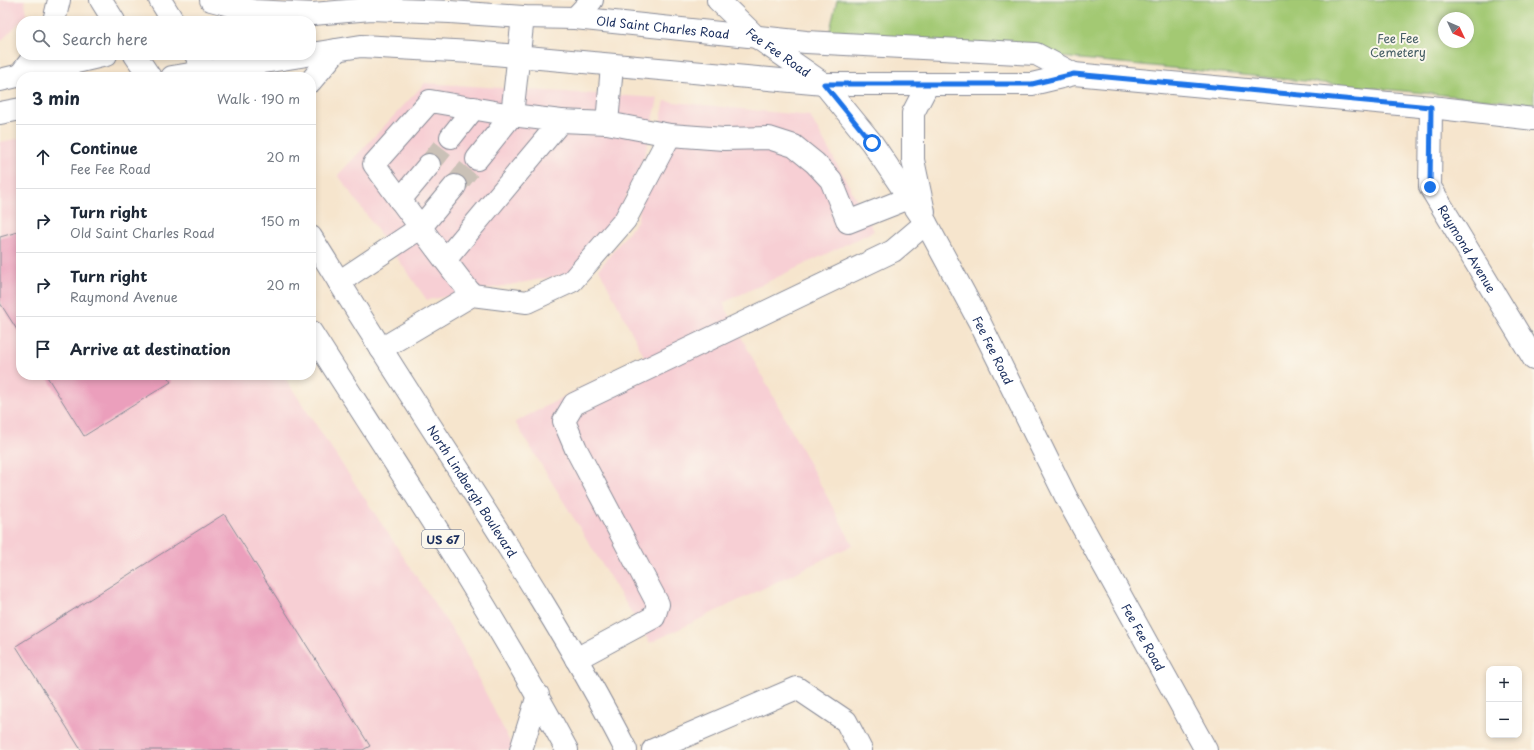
<!DOCTYPE html>
<html lang="en">
<head>
<meta charset="utf-8">
<style>
  :root { --surface:#fff; --page:#f2f2f3; --text:#1f2937; --muted:#747a83; --line:#e0e1e3 }
  body { margin:0; font-family:"Playpen Sans",sans-serif; background:var(--page); color:var(--text) }
  .controls { position:absolute; right:12px; bottom:12px; display:grid; overflow:hidden; border-radius:8px; box-shadow:0 2px 6px #0003 }
  .controls button { width:36px; height:36px; display:grid; place-items:center; padding:0; border:0; border-bottom:1px solid var(--line); background:var(--surface); color:var(--text); font:20px sans-serif }
  .compass { position:absolute; left:1438px; top:12px; width:36px; height:36px; border-radius:50%; background:var(--surface); box-shadow:0 2px 6px #0003; rotate:134deg }
  .stop { position:absolute; width:12px; height:12px; margin:-9px; border:3px solid #1a73e8; border-radius:50%; background:#fff }
  .stop.end { background:#1a73e8; border-color:#fff; box-shadow:0 1px 4px #0008 }
  .list { margin:0; padding:0; list-style:none }
  h2 { display:flex; justify-content:space-between; align-items:center; height:52px; margin:0; padding:0 16px; font-size:17px }
  h2 small { font-size:13px; font-weight:400; color:var(--muted) }
  .list li { display:grid; grid-template-columns:26px 1fr auto; gap:12px; align-items:center; box-sizing:border-box; height:64px; padding:0 16px; border-top:1px solid var(--line) }
  .list b { display:block; font-size:15px; white-space:nowrap }
  .list p { margin:0; font-size:13px; white-space:nowrap; color:var(--muted) }
  .list em { font-size:13px; font-style:normal; color:var(--muted) }
  .icon { flex:none; width:22px; height:22px; fill:none; stroke:currentColor; stroke-width:2; stroke-linecap:round; stroke-linejoin:round }
  .map { position:relative; flex:none; width:1534px; height:750px; overflow:hidden }
  .search { position:absolute; background:var(--surface); box-shadow:0 2px 6px #0003; left:16px; top:16px; width:300px; height:44px; display:flex; align-items:center; gap:10px; box-sizing:border-box; padding:0 14px; border-radius:16px; color:var(--muted); font-size:15px }
  .panel { position:absolute; background:var(--surface); box-shadow:0 2px 6px #0003; left:16px; top:72px; width:300px; height:308px; border-radius:16px }
  .map>svg:first-child { display:block }
  .built { fill:#f7cfd4 }
  .green { fill:#a3c973; stroke:#5f7c68; fill-rule:evenodd }
  .building { fill:#eb9fbc }
  .lines { fill:none; stroke-linecap:round; stroke-linejoin:round }
  .minor-tunnel { stroke:#cac1b7; stroke-width:22; stroke-dasharray:22 11; stroke-linecap:butt }
  .minor-casing { stroke:#888a96; stroke-width:24 }
  .highway-casing { stroke:#888a96; stroke-width:24 }
  .minor { stroke:#fff; stroke-width:22 }
  .highway { stroke:#fff; stroke-width:22 }
  .route { stroke:#1a73e8; stroke-width:5 }
  .labels { text-anchor:middle; dominant-baseline:central; stroke-width:4; stroke-linejoin:round; paint-order:stroke }
  .shield { fill:#fbf7ec; stroke:#5e6b89; stroke-width:1 }
  .shield-label { font-size:11px; font-weight:bold; fill:#1b2f5e }
  .street-label { font-size:12px; fill:#1b2f5e; stroke:#fbf7ec }
  .park-label { font-size:12px; fill:#445d64; stroke:#fbf7ec }
</style>
</head>
<body>
<div class="map">
<svg width="1534" height="750" viewBox="0 0 1534 750">
  <rect width="100%" height="100%" fill="#fbf7ec"/>
  <filter id="ink" filterUnits="userSpaceOnUse"><feTurbulence type="fractalNoise" baseFrequency=".025" numOctaves="2"/><feDisplacementMap in="SourceGraphic" scale="8" xChannelSelector="R" yChannelSelector="G"/><feConvolveMatrix kernelMatrix="1 2 1 2 8 2 1 2 1" color-interpolation-filters="sRGB"/></filter>
  <filter id="wash" filterUnits="userSpaceOnUse"><feTurbulence type="fractalNoise" baseFrequency=".012" numOctaves="4" result="noise"/><feDisplacementMap in="SourceGraphic" scale="16" xChannelSelector="R" yChannelSelector="G"/><feGaussianBlur stdDeviation="0.9" result="paint"/><feColorMatrix in="noise" values="0 0 0 0 0 0 0 0 0 0 0 0 0 0 0 0 0 1.4 0 .05"/><feComposite in="paint" operator="in"/></filter>
  <g filter="url(#wash)">
    <rect width="100%" height="100%" fill="#f6e5cd"/>
    <path class="built" d="M0,0H25L26,16L0,42Z
      M425,83L658,98L646,152L617,217L569,274L427,300L338,175Z
      M665,101L810,116L874,231L723,303L853,545L650,643L515,422L644,356L599,269L637,221Z
      M21,138V375H283L460,642L514,750H0V142Z"/>
    <path class="green" d="M837,0H1534V104L829,34ZM1444,18H1468V42H1444Z"/>
    <g id="blocks">
      <path class="building" d="M21,231V336L0,303V237Z
        M46,375H166L171,382L84,436Z
        M224,514L370,746L363,750H81L16,646Z"/>
    </g>
  </g>
  <g filter="url(#ink)">
    <use href="#blocks" fill-opacity="0" stroke="#888a96" stroke-width="1"/>
    <g class="lines">
      <path class="minor-tunnel" d="M429,165L451,137
        M455,186L477,159"/>
      <defs>
        <g id="minor">
          <path id="s1" d="M718,0L755,36L824,84L872,143L926,223L980,323L1066,497L1206,750"/>
          <path id="s2" d="M294,17L313,14L371,9L450,12L523,17L575,18L806,42L1036,54L1074,74"/>
          <path d="M575,18L592,0"/>
          <path d="M311,54L361,46L472,52L824,84H1032L1074,74L1431,107L1534,119"/>
          <path d="M172,77L307,55"/>
          <path d="M0,80L106,55"/>
          <path id="s3" d="M1431,107L1430,187L1534,359"/>
          <path d="M0,113L21,109"/>
          <path d="M561,121L607,123"/>
          <path d="M670,135L724,139L769,138L794,146L815,163L831,180L848,222L909,198"/>
          <path d="M451,137L474,108"/>
          <path d="M477,159L512,115L523,17"/>
          <path d="M400,200L429,165"/>
          <path d="M924,212L913,160V113L928,84"/>
          <path d="M445,260L561,121L512,115L430,101L374,164C406,208 438,252 472,295"/>
          <path d="M339,282L420,228L455,186"/>
          <path d="M381,349L472,295L527,302L572,281L625,220L670,135L607,123L612,66"/>
          <path d="M576,659L654,617L658,604L576,449L564,421L574,404L893,251L926,223"/>
          <path d="M521,750L538,695"/>
          <path d="M653,750L797,688L846,721L861,750"/>
        </g>
        <g id="highway">
          <path d="M101,0L114,21"/>
          <path d="M160,0L173,21"/>
          <path d="M211,0L253,11L313,14"/>
          <path d="M54,21L59,0"/>
          <path d="M135,55L150,77"/>
          <path d="M196,55L210,77"/>
          <path d="M20,75L35,55"/>
          <path d="M311,81L337,50"/>
          <path id="s4" d="M311,237C335,275 358,313 382,350C465,482 555,611 626,750"/>
          <path d="M311,332C399,470 490,606 567,750"/>
        </g>
      </defs>
      <use href="#minor" class="minor-casing"/>
      <use href="#highway" class="highway-casing"/>
      <use href="#minor" class="minor"/>
      <use href="#highway" class="highway"/>
    </g>
  </g>
  <g class="lines" filter="url(#ink)">
    <path class="route" d="M872,143L824,84H1032L1074,74L1431,107L1430,187"/>
  </g>
  <g class="labels">
    <rect class="shield" x="422" y="530" width="42" height="18" rx="3"/>
    <g class="shield-label">
      <text x="443" y="539">US 67</text>
    </g>
    <g class="street-label">
      <text stroke="none"><textPath href="#s2" startOffset="370">Old Saint Charles Road</textPath></text>
      <text stroke="none"><textPath href="#s1" startOffset="80">Fee Fee Road</textPath></text>
      <text stroke="none"><textPath href="#s3" startOffset="152">Raymond Avenue</textPath></text>
      <text stroke="none"><textPath href="#s1" startOffset="452">Fee Fee Road</textPath></text>
      <text stroke="none"><textPath href="#s4" startOffset="301">North Lindbergh Boulevard</textPath></text>
      <text stroke="none"><textPath href="#s1" startOffset="776">Fee Fee Road</textPath></text>
    </g>
    <g class="park-label">
      <text x="1398" y="38">Fee Fee<tspan x="1398" dy="14">Cemetery</tspan></text>
    </g>
  </g>
</svg>
<div class="controls">
<button>+</button>
<button>−</button>
</div>
<svg class="compass" viewBox="-18 -18 36 36"><path d="M0-13l5 13h-10z" fill="#e53935"/><path d="M0 13l5-13h-10z" fill="#747a83"/></svg>
<div class="stop" style="left:872px;top:143px"></div>
<div class="stop end" style="left:1430px;top:187px"></div>
<div class="search"><svg class="icon" aria-label="search" viewBox="0 0 24 24"><circle cx="10" cy="10" r="6"/><path d="M15 15l6 6"/></svg>Search here</div>
<section class="panel">
<h2>3 min<small>Walk · 190 m</small></h2>
<ul class="list">
<li><svg class="icon" aria-label="ahead" viewBox="0 0 24 24"><path d="M12 20V5M6 11l6-6 6 6"/></svg><div><b>Continue</b><p>Fee Fee Road</p></div><em>20 m</em></li>
<li><svg class="icon" aria-label="right" viewBox="0 0 24 24"><path d="M7 20v-9h11M14 6l5 5-5 5"/></svg><div><b>Turn right</b><p>Old Saint Charles Road</p></div><em>150 m</em></li>
<li><svg class="icon" aria-label="right" viewBox="0 0 24 24"><path d="M7 20v-9h11M14 6l5 5-5 5"/></svg><div><b>Turn right</b><p>Raymond Avenue</p></div><em>20 m</em></li>
<li><svg class="icon" aria-label="arrive" viewBox="0 0 24 24"><path d="M6 21V4h12l-3 4 3 4H6"/></svg><div><b>Arrive at destination</b></div></li>
</ul>
</section>
</div>
</body>
</html>
